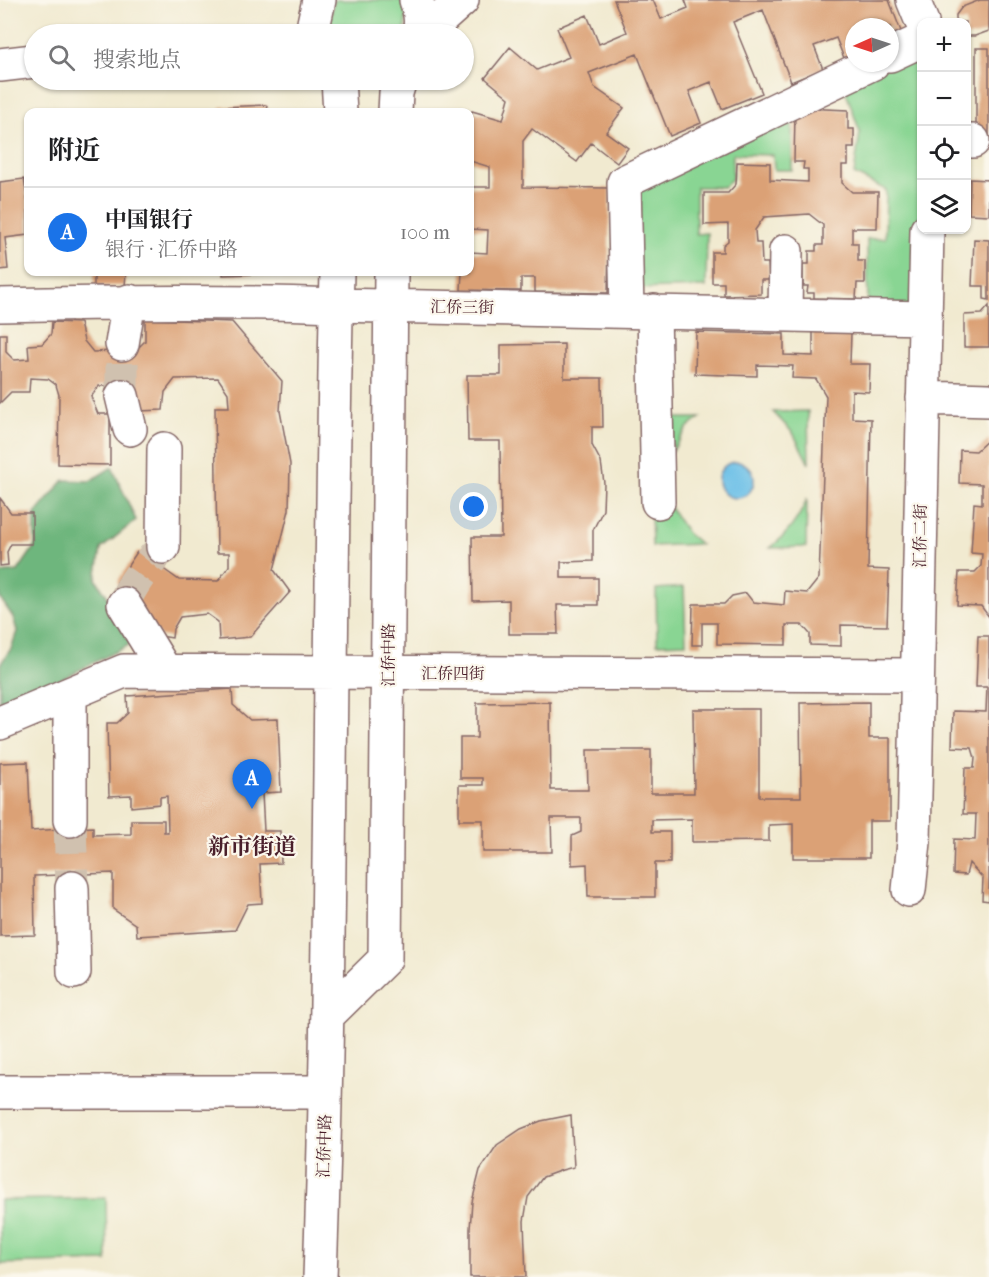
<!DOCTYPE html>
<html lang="zh">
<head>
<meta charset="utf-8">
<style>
  :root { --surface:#fff; --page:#f2f2f2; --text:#202124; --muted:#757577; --line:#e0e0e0; --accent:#1a73e8 }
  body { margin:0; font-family:"IM FELL French Canon","Noto Serif SC",serif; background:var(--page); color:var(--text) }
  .controls { position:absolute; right:18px; top:18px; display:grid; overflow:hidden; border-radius:12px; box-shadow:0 2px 4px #0004 }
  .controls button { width:54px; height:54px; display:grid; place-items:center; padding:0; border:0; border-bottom:2px solid var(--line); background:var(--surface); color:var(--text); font:30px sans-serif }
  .compass { position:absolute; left:845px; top:18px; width:54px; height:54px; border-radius:50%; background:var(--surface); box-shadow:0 2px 4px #0004; rotate:267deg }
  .you { position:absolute; left:474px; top:507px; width:21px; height:21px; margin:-15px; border:4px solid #fff; border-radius:50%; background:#1a73e8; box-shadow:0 0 0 9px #1a73e833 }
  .badge { display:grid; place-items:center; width:39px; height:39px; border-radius:50%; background:var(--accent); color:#fff; font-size:20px; font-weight:700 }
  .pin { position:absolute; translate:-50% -50px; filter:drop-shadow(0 2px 3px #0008) }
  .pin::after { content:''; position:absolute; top:32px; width:21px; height:18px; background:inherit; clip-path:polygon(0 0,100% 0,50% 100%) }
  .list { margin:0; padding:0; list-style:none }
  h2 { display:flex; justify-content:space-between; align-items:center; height:78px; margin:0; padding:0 24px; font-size:26px }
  h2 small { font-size:20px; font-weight:400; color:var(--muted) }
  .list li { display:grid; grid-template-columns:39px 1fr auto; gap:18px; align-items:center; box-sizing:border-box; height:90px; padding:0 24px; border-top:2px solid var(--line) }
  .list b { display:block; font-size:22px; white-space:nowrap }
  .list p { margin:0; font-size:20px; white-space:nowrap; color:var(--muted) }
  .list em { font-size:20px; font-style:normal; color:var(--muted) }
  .icon { flex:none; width:33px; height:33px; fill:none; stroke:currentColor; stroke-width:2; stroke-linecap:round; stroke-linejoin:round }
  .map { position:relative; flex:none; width:989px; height:1277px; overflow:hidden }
  .search { position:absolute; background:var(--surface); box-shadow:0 2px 4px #0004; left:24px; top:24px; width:450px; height:66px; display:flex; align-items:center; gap:15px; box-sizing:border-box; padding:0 21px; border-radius:33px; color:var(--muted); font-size:22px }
  .panel { position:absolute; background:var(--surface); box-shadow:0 2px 4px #0004; left:24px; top:108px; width:450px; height:168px; border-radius:12px }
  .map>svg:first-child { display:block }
  .green { fill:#89d593; stroke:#6a7a5f; stroke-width:1.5 }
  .forest { fill:#6eb67d; stroke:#5c6a54; stroke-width:1.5 }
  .water { fill:#6abfe7; stroke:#5a6f89; stroke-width:1.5 }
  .building { fill:#dba176 }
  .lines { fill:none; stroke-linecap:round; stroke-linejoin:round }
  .minor-tunnel { stroke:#d0c1af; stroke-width:33; stroke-dasharray:33 16; stroke-linecap:butt }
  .minor-casing { stroke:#846665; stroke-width:36 }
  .minor { stroke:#fff; stroke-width:33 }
  .labels { text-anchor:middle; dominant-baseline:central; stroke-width:4.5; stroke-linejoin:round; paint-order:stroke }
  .street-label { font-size:16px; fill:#4a1f2b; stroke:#fbf7ec }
  .district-label { font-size:22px; font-weight:bold; fill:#4a1f2b; stroke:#fbf7ec }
</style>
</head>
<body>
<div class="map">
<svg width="989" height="1277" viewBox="0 0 989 1277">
  <rect width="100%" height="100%" fill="#fbf7ec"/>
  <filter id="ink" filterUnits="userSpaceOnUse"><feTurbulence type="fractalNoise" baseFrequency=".0167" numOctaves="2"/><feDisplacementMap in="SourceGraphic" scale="12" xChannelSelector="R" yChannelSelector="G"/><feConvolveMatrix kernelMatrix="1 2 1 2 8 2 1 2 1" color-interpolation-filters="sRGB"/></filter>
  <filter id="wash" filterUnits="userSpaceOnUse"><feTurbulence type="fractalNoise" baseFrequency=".008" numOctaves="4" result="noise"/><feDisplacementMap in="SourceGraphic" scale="24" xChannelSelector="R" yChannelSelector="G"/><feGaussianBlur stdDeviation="1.35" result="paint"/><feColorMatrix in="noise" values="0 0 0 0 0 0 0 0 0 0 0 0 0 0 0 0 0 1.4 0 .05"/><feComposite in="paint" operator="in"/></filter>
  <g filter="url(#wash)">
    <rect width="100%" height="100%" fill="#f1ead0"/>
    <path class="green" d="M335,0H401L406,11L405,34H331L329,29L333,3Z
      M921,40L922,230L925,318L868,316L867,239L885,238L886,190L854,174L860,132L841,78Z
      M792,111V170H774L773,155L733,154L732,179L724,187H696V234L707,233L706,287L637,289L634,188Z
      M808,411L809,464L793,433L773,412Z
      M666,418H700L688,427L673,450Z
      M807,499L806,547L770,548C788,534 799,519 807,499Z
      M669,506L687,533L700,544L652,546L651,512Z
      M684,587L686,643L657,644L656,589Z
      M106,1198L107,1261L0,1264V1200Z"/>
    <path class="forest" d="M112,467L136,520L101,549L96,579L137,641L14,703H0V664L11,649L17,631L13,617L0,598V573L18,571L35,546V514L64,480L90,481Z"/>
    <path class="water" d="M718 480a18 18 0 1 1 36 0a18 18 0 1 1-36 0Z"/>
    <g id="blocks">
      <path class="building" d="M614,0H653L661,19L688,8L685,0H889L902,34L890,39V27H854V54L844,58L836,38L814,46L823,69L791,82L763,10L733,22L762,93L722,109L711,82L689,91L701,123L670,136L637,54L589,73L594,87L624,108L606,132L628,148L617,163L591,143L577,162L532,129L523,141V187L610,188L608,293L535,292V278H521V291L461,290L462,272H470V252L487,253L488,230L470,229V187H490V167L470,161V120L472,111L503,120L509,98L485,78L510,47L537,70L569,57L557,28L587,15L599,44L627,32Z
        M980,0H989V31L975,36H966V22H956V15L962,7Z
        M976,48H989V152L976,130Z
        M266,105L270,112H221V107Z
        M802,108L848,110V129H854V148H848V165H842V183L852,192H878L877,228H852V243H858V261H865V283H857L856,299L814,298V293H807L808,286H803V264H809V251H816V245H823V225L809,214L764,217L755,230L756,243H761L762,263H768L769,280H761V294L724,295V283H712V252H723V245L728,241V224L704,225V193H728L736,184L737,162L770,163V180L808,182V169H803L804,162H794L795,114Z
        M24,179L28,203V235L5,238L8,269L0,270V182Z
        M970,179L989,180V215L969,214Z
        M974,239L989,240V300L984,299V286H972Z
        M94,272H126L125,286H94Z
        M223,272H252V274L223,275Z
        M989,306V347H964V315L982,314Z
        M145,319L232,322L282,381L280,411L290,464L289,510L274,570L290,592L250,637L219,640L218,622L207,614L180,617L173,629L172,638L160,636L117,582L137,552L163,554L162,568L179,580L218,581L229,566V553H217L215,407H229L228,393L218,378L175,379L165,392L163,410L138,411L129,385L99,386L91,397L98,414H110V465L58,464L59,395L56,385L48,379L30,378L29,392H11L0,403V334H6V352L14,360L29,359L28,345L42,344L51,334L52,322L80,323L84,341L93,352L136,350L145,341Z
        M696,332L784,334V355L813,356V332L851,333L850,364H870L869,392L852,391V418L871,419L868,569L889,570L887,626L841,625V646L810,645V634L802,625H786V645L717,644V623H702V645H692L693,604H724L732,596L746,593L753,602L784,605L785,591L807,593L819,578L826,396L816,379L792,378L793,366L757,365V376L695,374Z
        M564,344V378H602L603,427H592V445L601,462L604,483L603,510L593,530V561L561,562V578H598V605H557L558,634H509V600L473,601L472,537H501L500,441H468L467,375H501V345Z
        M989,439V617L981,606L957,605L959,572H975L981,566L982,554L971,553L974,503L982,504V484L959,483L960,450L976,451Z
        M0,498L11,513H32V544H11L7,552L8,565L0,566Z
        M978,636H989V901L982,900L983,878L969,863L966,875L953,874L954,839L975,840L976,814H963L965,768H974L975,758L972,748L952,747L953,711L986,712L987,687H976Z
        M232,689L233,705L250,720L278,719L281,792L262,793L264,831H280L281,863L260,864L262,903L248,904L235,930L137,936L136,925L113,909V873L34,876L35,935L0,936V763L28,762L31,831L93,827V835L131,834V820H164V832H168L167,796L160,797V804L131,807V795L109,796L107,723H117L128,713L127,696Z
        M550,702L551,790H588L587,750H651V793H694L693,709H759V797H801L800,703L869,702V738H890V821H869V858H793V824L769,825V841L692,842V819L652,820V832H670V863H655V897H588L587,864L572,865V836L581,832V818H551L552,852H483V820H459V785H483V778H460V738H477V703Z
        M571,1115L574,1167L562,1170L543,1177L528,1197L524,1221L526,1277H470V1229L472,1202L480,1170L497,1145L521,1129L541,1121Z"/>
    </g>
  </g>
  <g filter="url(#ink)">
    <use href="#blocks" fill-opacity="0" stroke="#846665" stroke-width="1.5"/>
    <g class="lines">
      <path class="minor-tunnel" d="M122,396V344
        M124,604C130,586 150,560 163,547
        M70,820L72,888"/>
      <defs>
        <path id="minor" d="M416,0C420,11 423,23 418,34
          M913,0L922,22
          M316,34L314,23L319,0
          M424,34L462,0
          M890,55L922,40
          M0,65L34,61
          M338,80L340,112
          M395,112L396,93L400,80
          M966,141H973
          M0,305C112,302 224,301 336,305L925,318
          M627,310L624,182L873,63
          M654,311L658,502
          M785,314L786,251
          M122,344L129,301
          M122,396L130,429
          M923,398L989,400
          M163,547L164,449
          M124,604L165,671
          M70,694V820
          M0,723L124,671L917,675
          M72,888L74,972
          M909,890L914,842L927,230
          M328,1015L385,959L391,272
          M0,1092H325
          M320,1277C332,942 329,607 337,272"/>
      </defs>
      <use href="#minor" class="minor-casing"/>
      <use href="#minor" class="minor"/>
    </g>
  </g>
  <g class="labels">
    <g class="street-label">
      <text transform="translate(462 307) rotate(1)">汇侨三街</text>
      <text transform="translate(920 536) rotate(-89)">汇侨二街</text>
      <text transform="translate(388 655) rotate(-90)">汇侨中路</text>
      <text x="453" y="673">汇侨四街</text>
      <text transform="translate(324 1146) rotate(-88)">汇侨中路</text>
    </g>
    <g class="district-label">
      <text x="252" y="847">新市街道</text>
    </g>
  </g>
</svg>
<div class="controls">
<button>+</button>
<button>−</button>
<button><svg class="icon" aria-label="locate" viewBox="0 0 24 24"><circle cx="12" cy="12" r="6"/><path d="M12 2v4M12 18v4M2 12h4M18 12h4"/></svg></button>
<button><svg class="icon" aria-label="layers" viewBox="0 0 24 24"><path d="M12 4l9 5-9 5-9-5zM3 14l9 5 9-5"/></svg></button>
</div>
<svg class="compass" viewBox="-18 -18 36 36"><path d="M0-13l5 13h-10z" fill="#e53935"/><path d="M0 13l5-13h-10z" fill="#757577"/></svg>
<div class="you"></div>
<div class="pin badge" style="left:252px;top:809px">A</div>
<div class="search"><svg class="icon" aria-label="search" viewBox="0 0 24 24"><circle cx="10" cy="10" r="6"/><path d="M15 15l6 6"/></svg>搜索地点</div>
<section class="panel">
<h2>附近<small></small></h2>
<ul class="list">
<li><span class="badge">A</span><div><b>中国银行</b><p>银行 · 汇侨中路</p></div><em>100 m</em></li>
</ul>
</section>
</div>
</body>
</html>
